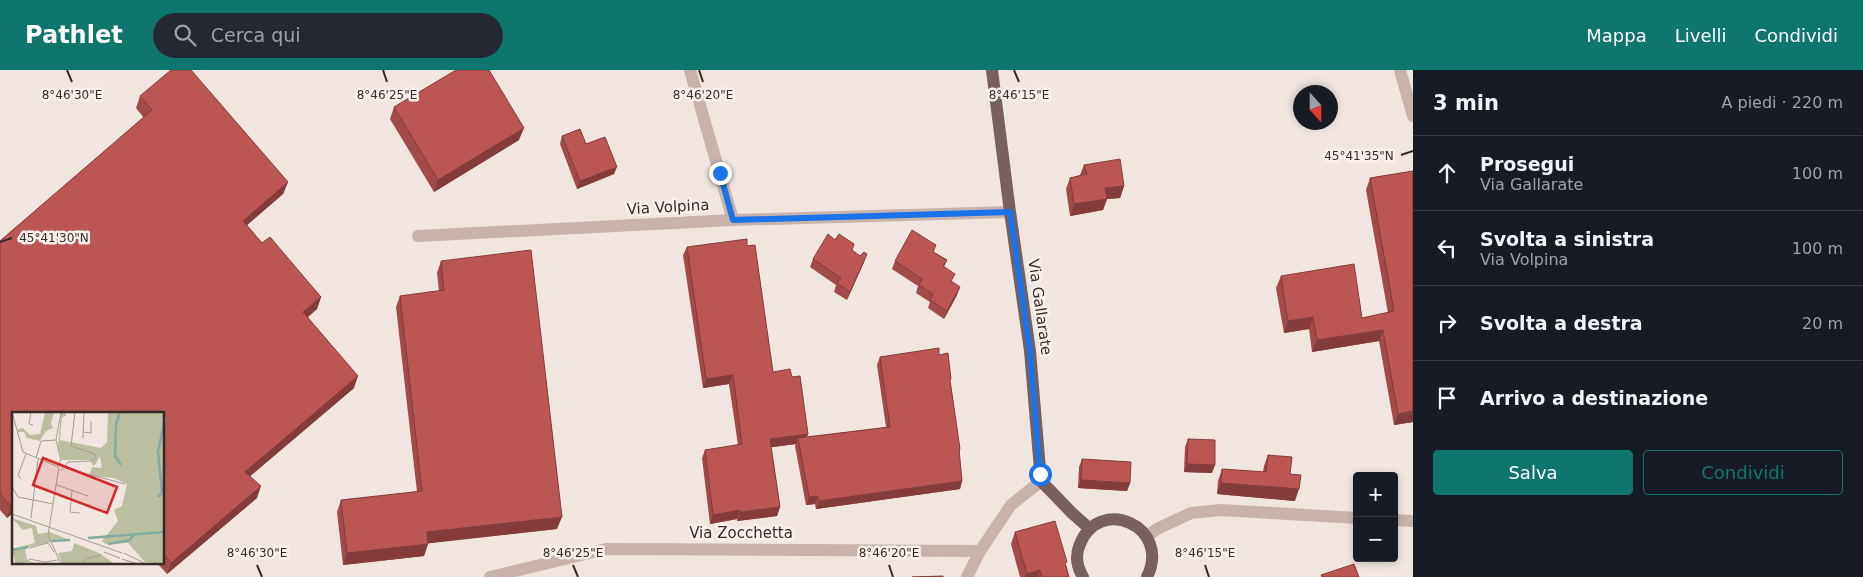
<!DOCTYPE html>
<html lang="it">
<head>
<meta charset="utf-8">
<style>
  :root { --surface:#171b24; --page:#242831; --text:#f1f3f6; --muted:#9ea1a6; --line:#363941; --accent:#0f766e }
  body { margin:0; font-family:"DejaVu Sans",sans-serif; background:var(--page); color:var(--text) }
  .controls { position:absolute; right:15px; bottom:15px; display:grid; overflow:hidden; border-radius:5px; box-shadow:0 2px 8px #0003 }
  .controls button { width:45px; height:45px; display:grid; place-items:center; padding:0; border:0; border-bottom:1px solid var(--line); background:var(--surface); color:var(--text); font:25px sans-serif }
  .compass { position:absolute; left:1293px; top:15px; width:45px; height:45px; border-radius:50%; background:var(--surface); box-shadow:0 2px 8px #0003; rotate:159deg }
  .stop { position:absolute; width:15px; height:15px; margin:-11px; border:4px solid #1a73e8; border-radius:50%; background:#fff }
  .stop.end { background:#1a73e8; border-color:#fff; box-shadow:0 1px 5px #0008 }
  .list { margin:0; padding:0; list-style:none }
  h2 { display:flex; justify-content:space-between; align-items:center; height:65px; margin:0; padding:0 20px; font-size:21px }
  h2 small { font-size:16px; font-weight:400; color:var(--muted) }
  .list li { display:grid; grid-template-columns:32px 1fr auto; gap:15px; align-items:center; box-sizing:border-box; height:75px; padding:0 20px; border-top:1px solid var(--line) }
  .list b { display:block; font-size:19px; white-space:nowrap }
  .list p { margin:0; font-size:16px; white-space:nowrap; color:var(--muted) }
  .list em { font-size:16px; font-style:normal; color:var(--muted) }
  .actions { display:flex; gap:10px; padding:15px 20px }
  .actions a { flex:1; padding:11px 0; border:1px solid var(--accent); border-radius:5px; text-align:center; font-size:18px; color:var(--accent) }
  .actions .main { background:var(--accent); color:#fff }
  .icon { flex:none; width:28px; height:28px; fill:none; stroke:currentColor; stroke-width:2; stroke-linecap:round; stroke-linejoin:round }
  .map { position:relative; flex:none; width:1413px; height:507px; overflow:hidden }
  header { display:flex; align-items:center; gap:30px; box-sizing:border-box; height:70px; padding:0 25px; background:var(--accent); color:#fff }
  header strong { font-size:24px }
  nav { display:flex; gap:28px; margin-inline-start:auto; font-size:18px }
  .search { width:350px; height:45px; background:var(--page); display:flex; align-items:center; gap:12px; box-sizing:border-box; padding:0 18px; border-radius:28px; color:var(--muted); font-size:19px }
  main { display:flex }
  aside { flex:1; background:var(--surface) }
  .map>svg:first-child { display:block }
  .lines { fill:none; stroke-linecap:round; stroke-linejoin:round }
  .minor { stroke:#c8b3ac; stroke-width:12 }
  .major { stroke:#77605d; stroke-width:12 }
  .wall { fill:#a14a47 }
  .shaded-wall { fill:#833c3a }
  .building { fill:#bb5653; stroke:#833c3a }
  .route { stroke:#1a73e8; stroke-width:6 }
  .ticks { fill:none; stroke:#372b2a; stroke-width:2 }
  .labels { text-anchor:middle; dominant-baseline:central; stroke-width:5; stroke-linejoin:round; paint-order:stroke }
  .street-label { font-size:15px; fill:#372b2a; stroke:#f9f0eb }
  .inset-river { fill:none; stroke:#81aba4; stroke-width:2.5 }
  .inset-road { fill:none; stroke:#a79b97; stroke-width:1 }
  .view { fill:#d62828; fill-opacity:0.15; stroke:#d62828; stroke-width:2.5 }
  .inset-edge { fill:none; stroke:#372b2a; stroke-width:2.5 }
  .ticks-label { font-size:12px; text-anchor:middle; fill:#372b2a; stroke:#f9f0eb; stroke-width:5; stroke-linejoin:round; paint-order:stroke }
</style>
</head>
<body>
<header>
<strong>Pathlet</strong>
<div class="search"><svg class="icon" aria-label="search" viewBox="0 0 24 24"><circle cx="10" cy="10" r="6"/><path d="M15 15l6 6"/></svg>Cerca qui</div>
<nav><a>Mappa</a><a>Livelli</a><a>Condividi</a></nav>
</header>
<main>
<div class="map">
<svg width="1413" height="507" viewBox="0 0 1413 507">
  <rect width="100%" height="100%" fill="#f1e5df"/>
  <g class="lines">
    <path class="minor" d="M690,0L733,150
      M1400,0L1413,46
      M418,166L733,150L1010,142
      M1394,450L1413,451
      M1147,466L1157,459L1191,443L1221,440L1357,448
      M490,507L606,479L980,481
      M967,507L980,481L1011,435L1041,411"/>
    <path class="major" d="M992,0L1010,142L1030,281L1041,411L1072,443L1090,459
      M1083,507C1077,497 1075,485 1080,474C1099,425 1172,456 1147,507"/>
  </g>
  <path class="wall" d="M140,26L288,112L283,124L247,155L262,173L321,227L317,239L308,247L354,318L250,406L257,428L167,504L157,493H164V343H14V442L7,448L0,440V171L144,48L136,38Z
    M394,37L519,70L434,122L390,49Z
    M562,66L586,74L614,104L577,119L560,74Z
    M1084,95L1124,116L1120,128L1107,129L1103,140L1070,146L1066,119L1070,108L1080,105Z
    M1413,101V352L1394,355L1379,271L1312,282L1309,259L1284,263L1276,218L1281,206L1362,248L1388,243L1366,120L1370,108Z
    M835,170L852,181L864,192L847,230L834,222L836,215L810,197L813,189Z
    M747,176L773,302L792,307L808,364L807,367L886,357L877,295L880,287L939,285L950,312L960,379L959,382L962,411L960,419L816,439L815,434L806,435L795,376L796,374L771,377L780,437L777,446L737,451V449L710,454L702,388L705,380L738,375L729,314L703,318L683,185L687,177Z
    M934,182L947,190L944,197L952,212L957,225L944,249L928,238L930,232L916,223L918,216L892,199L895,191Z
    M441,191L557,459L428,473L424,486L343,495L337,442L341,430L417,422L396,237L400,226L439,221L437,203Z
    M1188,369L1212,403L1184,402L1185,377Z
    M1268,385L1290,404L1295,431L1217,424L1218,411L1222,399L1263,402L1264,396Z
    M1082,389L1130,413L1127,421L1078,418L1079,397Z
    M1015,462L1066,495L1069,507H1020L1011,474Z"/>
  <path class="shaded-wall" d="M524,58L519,70L434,122L438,110Z
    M617,97L614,104L577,119L580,111Z
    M288,112L283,124L239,162L243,151Z
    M1124,116L1120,128L1107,129L1103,140L1070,146L1074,134L1105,118Z
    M867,184L864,192L847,230L850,222Z
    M960,217L957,225L944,249L947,241Z
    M321,227L317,239L299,254L303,242Z
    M1313,247L1309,259L1284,263L1288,251Z
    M1383,260L1379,271L1312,282L1317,270Z
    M733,305L729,314L703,318L706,309Z
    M358,306L354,318L241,414L245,402Z
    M1413,341V352L1394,355L1398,344Z
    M808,364L805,372L798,368L796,374L766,378L770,369Z
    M1187,394L1215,395L1212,403L1184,402Z
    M1081,410L1130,413L1127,421L1078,418Z
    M962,411L960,419L816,439L819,431Z
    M1221,413L1299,419L1295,431L1217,424Z
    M261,416L257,428L167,504L171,493Z
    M818,426L815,434L806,435L809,427Z
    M14,434V442L7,448L11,436Z
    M780,437L777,446L737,451L740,442Z
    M740,440L737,449L710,454L713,445Z
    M562,447L557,459L423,474L427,462Z
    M428,474L424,486L343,495L347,483Z
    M1040,500L1038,507H1026L1027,504Z"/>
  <path class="building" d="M171,0H191L288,112L243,151L262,173L270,167L321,227L303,242L358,306L245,402L261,416L171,493L164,484V343H14V434L11,436L0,424V171L152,40L140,26Z
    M456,0H489L524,58L438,110L394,37Z
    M580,59L586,74L605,67L617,97L580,111L562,66Z
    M1120,89L1124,116L1105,118L1107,129L1074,134L1070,108L1087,104L1084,95Z
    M1413,101V341L1398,344L1383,260L1317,270L1313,247L1288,251L1281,206L1354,194L1362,248L1394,241L1370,108Z
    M912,160L936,175L933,182L947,190L943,196L955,204L951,211L960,217L947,241L930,230L933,224L919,215L922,209L895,191Z
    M828,164L835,170L839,164L854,174L852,180L860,186L864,182L867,184L850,222L837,213L841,208L813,189Z
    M747,169V176L755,175L773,302L790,299L792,307L800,306L808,364L770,369L780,437L740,442V440L713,445L705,380L742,374L733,305L706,309L687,177Z
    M531,180L562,447L427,462L428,474L347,483L341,430L422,421L400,226L444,220L441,191Z
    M939,278V285L948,283L951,309L950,310L960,379H959L962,411L819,431L818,426L809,427L798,368L890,357L880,287Z
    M1188,369L1215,370V395L1187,394Z
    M1268,385L1292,387L1290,404L1301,405L1299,419L1221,413L1222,399L1266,402Z
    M1082,389L1131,392L1130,413L1081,410Z
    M1055,451L1067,492L1065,493L1069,507H1042L1040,500L1027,504L1015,462Z
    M1354,494L1359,507H1322L1321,505Z
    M943,506V507H912Z"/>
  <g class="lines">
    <path class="route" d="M720,103L733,150L1010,142L1030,281L1040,404"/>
  </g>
  <path class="ticks" d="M67,0L72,12M383,0L387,12M699,0L703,12M1014,0L1019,12M1401,85L1413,81M0,172L12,168M257,495L262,507M573,495L578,507M889,495L893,507M1205,495L1209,507"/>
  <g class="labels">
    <g class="street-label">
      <text transform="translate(668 137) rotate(-3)">Via Volpina</text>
      <text transform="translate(1040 237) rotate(82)">Via Gallarate</text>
      <text x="741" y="463">Via Zocchetta</text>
    </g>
  </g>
  <g transform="translate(12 342)">
    <rect width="152" height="152" fill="#f1e5df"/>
    <path d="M42,0L39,11L41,16L34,19L28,29L15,26L12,20H6V17L11,16L18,23L28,22L33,1ZM49,0H54V4L50,5L48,28L89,36L95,30L96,0H152V152L133,150L116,131L94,132L90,129L106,109L102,98L110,94L115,72L102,66L77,64L80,55L90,56L88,44L83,53H80L79,48H50L46,35ZM0,106L24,114L26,122L38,120L55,127L16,135L13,138L15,147L23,152L17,150L4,152L0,137L23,131L20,116L11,118ZM62,131L87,141L103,152H50L46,141L60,139Z" fill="#bbbfa0"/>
    <path class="inset-river" d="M108,0L104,13L103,44L109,53M146,85L150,80L146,40L153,6M76,126L153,120M40,129L58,128M96,132L118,128L122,122M0,138L16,135"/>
    <path class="inset-road" d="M0,0L11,40L44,54M19,0L17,12L21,13M71,20L79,21V9M71,26L72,0M24,46L29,29L44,28M48,51L45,55L49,48L44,28L49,0M47,55L36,123L49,152M53,56L113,72M49,59L56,50L80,49L84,46L83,42L59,34L63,0M9,67L6,63L14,42M45,73L76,84M0,75L6,85L41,92M60,79L58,100L68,101M0,102L110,141M19,106L26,47M17,136L36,131L42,140M92,140L108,146M112,141L134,152M17,147L33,150L46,148M110,147L126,152M69,152L77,146L90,143"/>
    <path class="view" d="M31,46L105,75L95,101L21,73Z"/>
    <rect width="152" height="152" class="inset-edge"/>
  </g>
  <g class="ticks-label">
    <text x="72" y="29">8°46'30"E</text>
    <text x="387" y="29">8°46'25"E</text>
    <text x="703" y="29">8°46'20"E</text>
    <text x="1019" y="29">8°46'15"E</text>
    <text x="1359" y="90">45°41'35"N</text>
    <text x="54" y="172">45°41'30"N</text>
    <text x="257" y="487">8°46'30"E</text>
    <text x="573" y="487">8°46'25"E</text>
    <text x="889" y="487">8°46'20"E</text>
    <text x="1205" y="487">8°46'15"E</text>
  </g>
</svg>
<div class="controls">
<button>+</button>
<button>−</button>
</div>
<svg class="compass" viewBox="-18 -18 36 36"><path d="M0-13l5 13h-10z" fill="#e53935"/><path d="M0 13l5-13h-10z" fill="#9ea1a6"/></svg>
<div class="stop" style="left:1040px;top:404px"></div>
<div class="stop end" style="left:720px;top:103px"></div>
</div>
<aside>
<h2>3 min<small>A piedi · 220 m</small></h2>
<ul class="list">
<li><svg class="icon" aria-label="ahead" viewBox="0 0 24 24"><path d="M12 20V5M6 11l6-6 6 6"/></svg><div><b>Prosegui</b><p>Via Gallarate</p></div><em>100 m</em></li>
<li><svg class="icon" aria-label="left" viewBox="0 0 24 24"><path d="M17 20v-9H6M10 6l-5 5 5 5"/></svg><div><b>Svolta a sinistra</b><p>Via Volpina</p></div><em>100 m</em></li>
<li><svg class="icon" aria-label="right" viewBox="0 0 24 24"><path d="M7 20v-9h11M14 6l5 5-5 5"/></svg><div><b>Svolta a destra</b></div><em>20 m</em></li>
<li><svg class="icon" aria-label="arrive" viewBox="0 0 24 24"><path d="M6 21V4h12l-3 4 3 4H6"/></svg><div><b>Arrivo a destinazione</b></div></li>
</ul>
<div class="actions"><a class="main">Salva</a><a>Condividi</a></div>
</aside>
</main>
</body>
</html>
